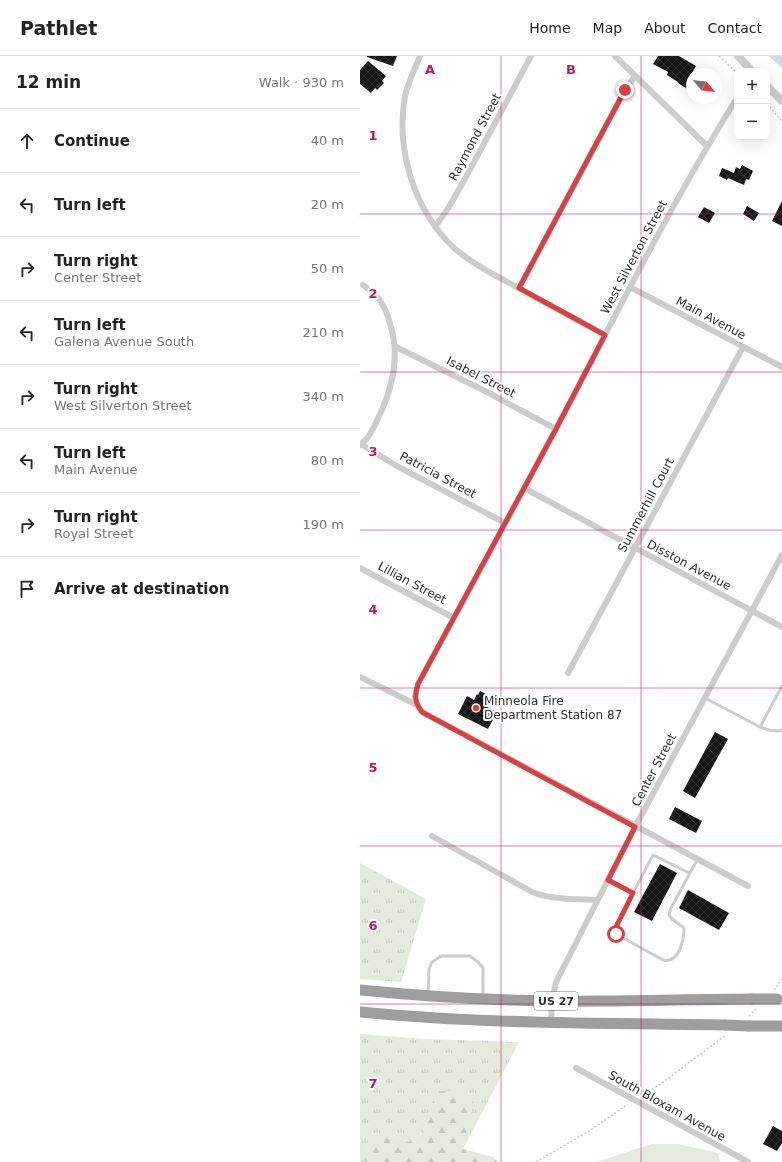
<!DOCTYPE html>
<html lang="en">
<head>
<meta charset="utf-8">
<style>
  :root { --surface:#fff; --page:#f2f2f2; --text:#222; --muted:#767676; --line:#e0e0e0 }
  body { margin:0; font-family:"DejaVu Sans",sans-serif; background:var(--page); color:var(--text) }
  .controls { position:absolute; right:12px; top:12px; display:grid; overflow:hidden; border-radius:8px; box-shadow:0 4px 16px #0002 }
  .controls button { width:36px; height:36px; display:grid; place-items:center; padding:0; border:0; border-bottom:1px solid var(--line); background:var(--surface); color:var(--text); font:20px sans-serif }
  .compass { position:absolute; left:326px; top:12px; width:36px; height:36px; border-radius:50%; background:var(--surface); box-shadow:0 4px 16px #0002; rotate:118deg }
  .stop { position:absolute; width:12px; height:12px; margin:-9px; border:3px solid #d64143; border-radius:50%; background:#fff }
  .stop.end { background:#d64143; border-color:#fff; box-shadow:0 1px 4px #0008 }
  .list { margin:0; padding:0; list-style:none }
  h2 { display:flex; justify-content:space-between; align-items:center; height:52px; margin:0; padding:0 16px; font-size:17px }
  h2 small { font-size:13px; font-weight:400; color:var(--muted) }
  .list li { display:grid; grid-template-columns:26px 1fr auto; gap:12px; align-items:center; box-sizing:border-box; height:64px; padding:0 16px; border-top:1px solid var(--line) }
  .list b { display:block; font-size:15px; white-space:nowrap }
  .list p { margin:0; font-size:13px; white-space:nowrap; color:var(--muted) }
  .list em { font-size:13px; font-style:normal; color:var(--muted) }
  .icon { flex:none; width:22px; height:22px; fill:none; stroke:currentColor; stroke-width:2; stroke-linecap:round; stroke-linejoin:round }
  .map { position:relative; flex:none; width:422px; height:1106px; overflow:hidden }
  header { display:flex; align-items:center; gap:24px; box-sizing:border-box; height:56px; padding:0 20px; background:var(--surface); border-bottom:1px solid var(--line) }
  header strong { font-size:19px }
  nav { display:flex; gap:22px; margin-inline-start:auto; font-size:14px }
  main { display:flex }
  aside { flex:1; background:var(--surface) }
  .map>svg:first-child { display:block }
  .grass { fill:url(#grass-tufts) }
  .forest { fill:url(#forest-firs) }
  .park { fill:#e4eade }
  .water { fill:#cbdce9 }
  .building { fill:url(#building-cross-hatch) }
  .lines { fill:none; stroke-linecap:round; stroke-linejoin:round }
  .path { stroke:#c9c9c9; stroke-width:1.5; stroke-dasharray:2 2; stroke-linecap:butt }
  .service { stroke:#ccc; stroke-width:3 }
  .minor { stroke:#ccc; stroke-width:6 }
  .tertiary { stroke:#ccc; stroke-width:8 }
  .trunk { stroke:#9e9e9e; stroke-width:11 }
  .trunk-bridge { stroke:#9e9e9e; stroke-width:11 }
  .route { stroke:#d64143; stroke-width:5 }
  .grid { fill:none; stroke:#c2185b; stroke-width:1; stroke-opacity:0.55 }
  .poi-dot { fill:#d64143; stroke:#fff; stroke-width:1.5 }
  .labels { text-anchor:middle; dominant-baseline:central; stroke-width:4; stroke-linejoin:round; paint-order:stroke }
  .shield { fill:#fff; stroke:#6d6d6d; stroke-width:1 }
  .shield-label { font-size:11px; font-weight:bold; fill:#2f2f2f }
  .street-label { font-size:12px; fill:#2f2f2f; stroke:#fff }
  .poi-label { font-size:12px; fill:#2f2f2f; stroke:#fff; text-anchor:start }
  .grid-label { font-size:13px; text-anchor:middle; font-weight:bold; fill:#c2185b; stroke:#fff; stroke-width:4; stroke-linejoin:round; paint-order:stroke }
</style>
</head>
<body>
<header>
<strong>Pathlet</strong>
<nav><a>Home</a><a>Map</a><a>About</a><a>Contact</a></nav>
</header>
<main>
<aside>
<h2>12 min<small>Walk · 930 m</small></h2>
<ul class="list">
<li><svg class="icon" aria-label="ahead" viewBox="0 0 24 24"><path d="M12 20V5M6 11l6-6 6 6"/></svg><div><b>Continue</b></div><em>40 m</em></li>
<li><svg class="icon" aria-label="left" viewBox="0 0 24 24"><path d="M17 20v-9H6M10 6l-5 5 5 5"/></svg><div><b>Turn left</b></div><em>20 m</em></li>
<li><svg class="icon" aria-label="right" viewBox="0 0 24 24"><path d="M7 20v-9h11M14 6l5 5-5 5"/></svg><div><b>Turn right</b><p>Center Street</p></div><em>50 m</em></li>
<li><svg class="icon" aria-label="left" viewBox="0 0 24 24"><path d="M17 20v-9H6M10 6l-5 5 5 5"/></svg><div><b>Turn left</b><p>Galena Avenue South</p></div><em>210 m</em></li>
<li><svg class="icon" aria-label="right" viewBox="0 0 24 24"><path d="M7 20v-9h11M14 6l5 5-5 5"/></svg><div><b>Turn right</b><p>West Silverton Street</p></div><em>340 m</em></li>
<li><svg class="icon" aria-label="left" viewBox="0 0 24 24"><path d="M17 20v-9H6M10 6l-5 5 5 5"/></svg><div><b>Turn left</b><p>Main Avenue</p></div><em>80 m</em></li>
<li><svg class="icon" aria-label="right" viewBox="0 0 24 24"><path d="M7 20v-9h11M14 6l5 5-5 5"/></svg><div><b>Turn right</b><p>Royal Street</p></div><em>190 m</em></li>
<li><svg class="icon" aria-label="arrive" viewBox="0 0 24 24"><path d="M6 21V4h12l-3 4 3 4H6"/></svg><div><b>Arrive at destination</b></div></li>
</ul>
</aside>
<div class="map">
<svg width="422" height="1106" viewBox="0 0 422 1106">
  <defs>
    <pattern id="grass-tufts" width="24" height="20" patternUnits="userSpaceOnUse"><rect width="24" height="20" fill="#e4eade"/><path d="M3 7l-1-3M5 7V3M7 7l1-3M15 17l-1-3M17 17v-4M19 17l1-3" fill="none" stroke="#c4c9bf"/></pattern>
    <pattern id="forest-firs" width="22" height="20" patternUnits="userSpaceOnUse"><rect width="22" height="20" fill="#e4eade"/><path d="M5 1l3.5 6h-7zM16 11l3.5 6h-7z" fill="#c4c9bf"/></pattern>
    <pattern id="building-cross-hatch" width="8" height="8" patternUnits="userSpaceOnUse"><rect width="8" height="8" fill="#161616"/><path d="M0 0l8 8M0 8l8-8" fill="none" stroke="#303030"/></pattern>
  </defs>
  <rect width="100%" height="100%" fill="#fff"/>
  <path class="grass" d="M0,807L66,843L41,926L0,923Z
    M0,978L65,983L159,986L103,1093L69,1053V1062L61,1079L48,1086L33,1079L8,1084L4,1106H0Z"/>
  <path class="forest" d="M79,1035H98L113,1046L103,1093L133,1101L138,1106H4L8,1084L17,1078L33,1079L48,1086L61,1079L69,1062V1053Z"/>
  <path class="park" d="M292,1088H318L358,1097L360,1106H236Z"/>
  <path class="water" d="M409,0H422V12Z"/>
  <path class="building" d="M7,0H37L33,10L7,1Z
    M298,0H319L336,10L332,17V36L318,27V26L307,19L308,16L293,8Z
    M8,5L26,20L22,25L24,27L17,34L15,32L11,37L0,28V14Z
    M382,109L393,115L389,124L386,123L384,129L368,122L367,124L359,120L362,112L374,117L376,111L380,113Z
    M422,145V170L412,165Z
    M387,150L399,157L394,165L383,158Z
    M344,151L355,157L349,167L338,161Z
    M120,635L128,639L123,649L137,656L128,673L98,658L107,640L114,644L117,638L118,639Z
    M355,676L368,683L335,742L323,735Z
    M315,751L342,765L336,777L309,763Z
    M300,808L317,817L292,865L274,856Z
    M328,834L369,857L359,874L319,852Z
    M413,1070L422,1075V1087L417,1095L403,1088Z"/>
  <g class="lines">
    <path class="path" d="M359,0L377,17
      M407,48L422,65
      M414,934L422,923
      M389,960L396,953
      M282,1040L302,1027L366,979
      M176,1106L229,1075L268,1048"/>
    <path class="service" d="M345,642L400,671L409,674L418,675L422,674
      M400,671L422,630
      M329,817L293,799L256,869L254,875L256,878L303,904C319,908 324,884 324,872L312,863L309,859L311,852L337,804
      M248,824L273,837
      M68,938L69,913L72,906L81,900H110L119,907L123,912V941"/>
    <path class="minor" d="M60,0C55,13 48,26 45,40C36,91 52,147 87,185C99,198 114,207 129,216L245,279
      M255,0L347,90
      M75,171L89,151L106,121L171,0
      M270,231L422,311
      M159,232L265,34L275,20
      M36,291L123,334L196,373
      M1,388L35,409L145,467
      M0,389C11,381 15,368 21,356C34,327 40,298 30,268C28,259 24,250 19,243C14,237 8,233 3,229
      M164,432L422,571
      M0,512L94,562
      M208,617L383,291
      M0,621L57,649L62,656L388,830
      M57,649L55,641L58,628C106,540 154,452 201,363C258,255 312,146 377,42
      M72,780L172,836C193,844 215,843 237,844
      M191,966L192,945L196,926L275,771L422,499
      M216,1012L388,1106"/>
    <path class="tertiary" d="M378,0L392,15
      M407,30L422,45"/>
    <path class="trunk" d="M0,934C80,942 160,946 240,945C290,945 341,943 392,943
      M0,956C121,968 243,967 365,969
      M389,970H422"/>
    <path class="trunk-bridge" d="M392,943H417
      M365,969L389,970"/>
  </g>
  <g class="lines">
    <path class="route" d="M256,878L254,875L273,837L248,824L275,771L62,656C55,647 54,640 58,628L196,373L245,279L159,232L265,34"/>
  </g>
  <path class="grid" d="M141,0V1106M281,0V1106M0,158H422M0,316H422M0,474H422M0,632H422M0,790H422M0,948H422"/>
  <circle class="poi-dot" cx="116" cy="652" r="4"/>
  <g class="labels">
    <rect class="shield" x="174" y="936" width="44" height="18" rx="3"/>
    <g class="shield-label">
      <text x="196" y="945">US 27</text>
    </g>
    <g class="street-label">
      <text transform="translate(115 81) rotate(-62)">Raymond Street</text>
      <text transform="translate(274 201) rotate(-62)">West Silverton Street</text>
      <text transform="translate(351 262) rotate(28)">Main Avenue</text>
      <text transform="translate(121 321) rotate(27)">Isabel Street</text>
      <text transform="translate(78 419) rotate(28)">Patricia Street</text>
      <text transform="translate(286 449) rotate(-62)">Summerhill Court</text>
      <text transform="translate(329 509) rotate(28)">Disston Avenue</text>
      <text transform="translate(52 527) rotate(28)">Lillian Street</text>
      <text transform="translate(294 714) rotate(-62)">Center Street</text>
      <text transform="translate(307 1050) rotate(29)">South Bloxam Avenue</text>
    </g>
    <g class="poi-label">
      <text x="124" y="645">Minneola Fire<tspan x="124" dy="14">Department Station 87</tspan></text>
    </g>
  </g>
  <g class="grid-label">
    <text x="70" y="18">A</text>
    <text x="211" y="18">B</text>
    <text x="13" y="84">1</text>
    <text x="13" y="242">2</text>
    <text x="13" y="400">3</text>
    <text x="13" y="558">4</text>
    <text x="13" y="716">5</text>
    <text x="13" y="874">6</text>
    <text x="13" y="1032">7</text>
  </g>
</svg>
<div class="controls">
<button>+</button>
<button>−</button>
</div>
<svg class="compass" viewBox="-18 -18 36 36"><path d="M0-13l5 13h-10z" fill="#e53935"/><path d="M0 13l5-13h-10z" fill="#767676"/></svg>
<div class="stop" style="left:256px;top:878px"></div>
<div class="stop end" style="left:265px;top:34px"></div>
</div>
</main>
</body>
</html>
